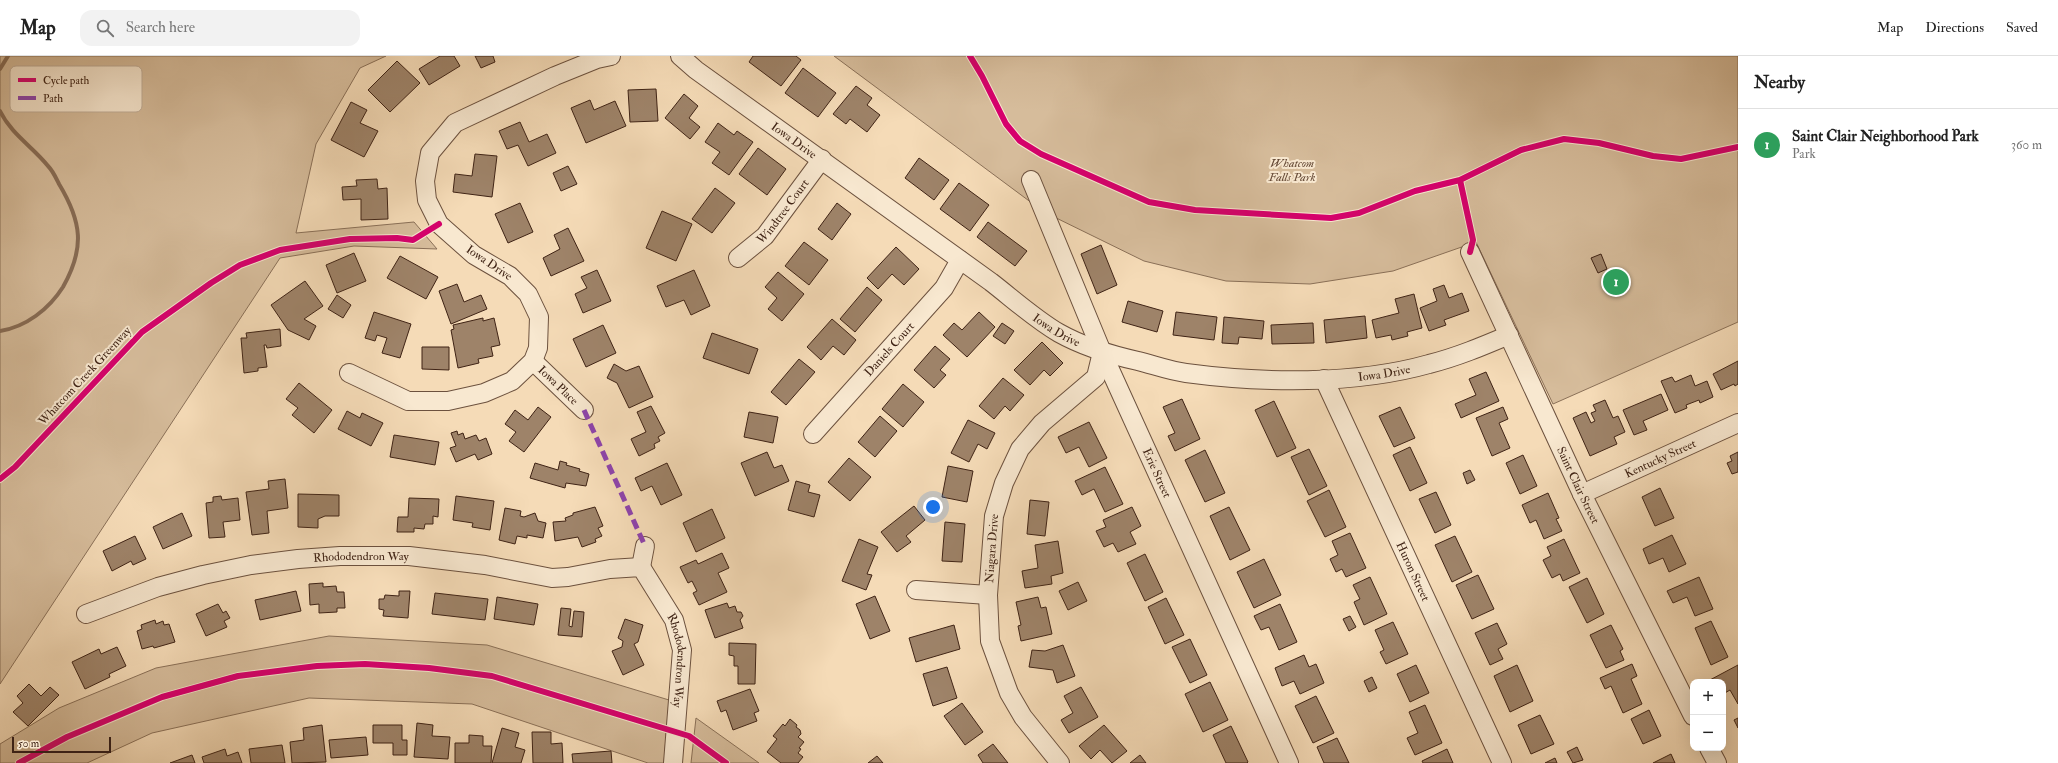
<!DOCTYPE html>
<html lang="en">
<head>
<meta charset="utf-8">
<style>
  :root { --surface:#fff; --page:#f2f2f2; --text:#222; --muted:#767676; --line:#e0e0e0; --accent:#0b8043 }
  body { margin:0; font-family:"IM FELL Double Pica",serif; background:var(--page); color:var(--text) }
  .controls { position:absolute; right:12px; bottom:12px; display:grid; overflow:hidden; border-radius:8px; box-shadow:0 4px 16px #0002 }
  .controls button { width:36px; height:36px; display:grid; place-items:center; padding:0; border:0; border-bottom:1px solid var(--line); background:var(--surface); color:var(--text); font:20px sans-serif }
  .scale { position:absolute; left:12px; bottom:10px; width:99px; box-sizing:border-box; padding-left:4px; border:2px solid #3f2315; border-top:0; font-size:11px; line-height:14px; white-space:nowrap; color:#3f2315; -webkit-text-stroke:3px #f8e8d0; paint-order:stroke }
  .you { position:absolute; left:933px; top:451px; width:14px; height:14px; margin:-10px; border:3px solid #fff; border-radius:50%; background:#1a73e8; box-shadow:0 0 0 6px #1a73e833 }
  .badge { display:grid; place-items:center; width:26px; height:26px; border-radius:50%; background:var(--accent); color:#fff; font-size:13px; font-weight:700 }
  .pin { position:absolute; translate:-50% -50%; border:2px solid #fff; box-shadow:0 1px 4px #0006 }
  .list { margin:0; padding:0; list-style:none }
  h2 { display:flex; justify-content:space-between; align-items:center; height:52px; margin:0; padding:0 16px; font-size:17px }
  h2 small { font-size:13px; font-weight:400; color:var(--muted) }
  .list li { display:grid; grid-template-columns:26px 1fr auto; gap:12px; align-items:center; box-sizing:border-box; height:72px; padding:0 16px; border-top:1px solid var(--line) }
  .list b { display:block; font-size:15px; white-space:nowrap }
  .list p { margin:0; font-size:13px; white-space:nowrap; color:var(--muted) }
  .list em { font-size:13px; font-style:normal; color:var(--muted) }
  .icon { flex:none; width:22px; height:22px; fill:none; stroke:currentColor; stroke-width:2; stroke-linecap:round; stroke-linejoin:round }
  .map { position:relative; flex:none; width:1738px; height:707px; overflow:hidden }
  header { display:flex; align-items:center; gap:24px; box-sizing:border-box; height:56px; padding:0 20px; background:var(--surface); border-bottom:1px solid var(--line) }
  header strong { font-size:19px }
  nav { display:flex; gap:22px; margin-inline-start:auto; font-size:14px }
  .search { width:280px; height:36px; background:var(--page); display:flex; align-items:center; gap:10px; box-sizing:border-box; padding:0 14px; border-radius:12px; color:var(--muted); font-size:15px }
  main { display:flex }
  aside { flex:1; background:var(--surface) }
  .map>svg:first-child { display:block }
  .green { fill:#d6bc9b; stroke:#8a7058 }
  .lines { fill:none; stroke-linecap:round; stroke-linejoin:round }
  .stream { stroke:#876c55; stroke-width:4 }
  .building { fill:#9e8369; stroke:#3f2315 }
  .minor-casing { stroke:#6c513e; stroke-width:20 }
  .minor { stroke:#f8e8d0; stroke-width:18 }
  .quiet { stroke:#8e44ad; stroke-width:5; stroke-dasharray:10 5; stroke-linecap:butt }
  .cycleway-casing { stroke:#f8e8d0; stroke-width:8 }
  .cycleway { stroke:#d6006c; stroke-width:6 }
  .labels { text-anchor:middle; dominant-baseline:central; stroke-width:4; stroke-linejoin:round; paint-order:stroke }
  .street-label { font-size:12px; fill:#3f2315; stroke:#f8e8d0 }
  .park-label { font-size:12px; font-style:italic; fill:#654936; stroke:#f8e8d0 }
  .key { fill:#f8e8d0; stroke:#c0ad98; stroke-width:1 }
  .key-label { font-size:11px; fill:#3f2315 }
</style>
</head>
<body>
<header>
<strong>Map</strong>
<div class="search"><svg class="icon" aria-label="search" viewBox="0 0 24 24"><circle cx="10" cy="10" r="6"/><path d="M15 15l6 6"/></svg>Search here</div>
<nav><a>Map</a><a>Directions</a><a>Saved</a></nav>
</header>
<main>
<div class="map">
<svg width="1738" height="707" viewBox="0 0 1738 707">
  <rect width="100%" height="100%" fill="#f5dbb7"/>
  <filter id="stains"><feTurbulence type="fractalNoise" baseFrequency=".005" numOctaves="4"/><feColorMatrix values="0 0 0 0 .2 0 0 0 0 .09 0 0 0 0 .02 0 0 0 .5 -.17"/></filter>
  <radialGradient id="worn" r=".72"><stop offset=".6" stop-color="#630" stop-opacity="0"/><stop offset="1" stop-color="#630" stop-opacity=".3"/></radialGradient>
  <path class="green" d="M0,0H386L360,12L316,88L296,177L414,166L437,193L354,190L280,202L0,628Z
    M834,0H1738V266L1553,348L1476,186L1393,215L1310,228L1226,225L1144,205L1044,156Z
    M329,580L487,589L669,644L664,707H648L472,648L309,642L152,677L87,707H0V688L59,652L156,612Z
    M696,662L759,707H691Z"/>
  <g class="lines">
    <path class="stream" d="M0,13L8,0
      M0,55C11,78 33,91 48,110C53,115 56,122 59,128C82,166 85,192 63,231C49,253 26,271 0,275"/>
  </g>
  <path class="building" d="M440,0H454L460,10L429,29L419,13Z
    M475,0H493L495,6L481,12Z
    M753,0H796L801,4L781,30L749,6Z
    M397,5L420,27L390,56L368,34Z
    M803,12L836,37L818,61L785,37Z
    M856,30L872,42L867,49L880,59L867,76L850,63L846,68L833,58Z
    M656,33L658,65L630,66L628,34Z
    M684,38L698,50L689,62L700,71L690,83L665,62Z
    M590,44L594,54L615,45L626,70L586,87L571,52Z
    M351,46L367,54L360,67L378,75L364,101L331,84Z
    M520,66L529,86L547,78L556,97L528,110L518,89L507,93L499,75Z
    M718,67L734,79L737,75L753,86L729,119L712,107L720,96L705,86Z
    M758,92L786,113L767,139L739,118Z
    M475,98L497,100L492,141L453,136L455,118L472,120Z
    M919,102L949,124L934,144L905,122Z
    M568,110L577,128L561,135L553,117Z
    M377,123L378,133L387,132L388,163L361,164V143L343,144L342,131L357,130L356,124Z
    M959,127L989,149L970,175L940,153Z
    M715,132L735,147L712,177L692,163Z
    M520,147L533,176L508,187L495,158Z
    M837,147L851,158L832,184L818,173Z
    M662,155L692,168L676,205L646,192Z
    M988,166L1027,195L1015,210L977,181Z
    M568,172L584,205L551,220L543,202L560,193L554,179Z
    M804,186L828,204L809,229L785,210Z
    M1101,189L1117,229L1097,238L1081,198Z
    M896,191L919,213L904,229L892,218L878,233L867,222Z
    M354,197L366,225L337,237L326,209Z
    M1601,198L1607,213L1598,217L1591,202Z
    M400,200L438,221L426,243L387,222Z
    M597,214L611,245L583,257L575,238L587,232L581,221Z
    M694,214L710,250L691,259L684,244L666,251L657,230Z
    M778,216L804,238L782,265L768,253L777,242L765,231Z
    M305,225L323,250L304,263L316,270L309,284L288,274L271,249Z
    M457,228L464,246L481,239L487,253L451,268L439,235Z
    M1444,229L1449,242L1462,237L1469,255L1444,264L1446,269L1429,275L1420,252L1437,245L1433,233Z
    M867,231L882,244L855,276L840,263Z
    M1414,238L1422,272L1407,276L1408,280L1392,284L1391,279L1376,282L1372,264L1399,257L1395,243Z
    M337,239L351,249L343,262L328,253Z
    M1128,245L1163,255L1157,276L1122,266Z
    M374,256L411,268L400,302L382,297L387,282L377,279L375,285L365,282Z
    M979,256L995,271L967,301L943,279L954,267L962,274Z
    M1176,256L1217,261L1214,284L1173,279Z
    M1365,260L1367,282L1326,287L1324,264Z
    M1224,261L1264,265L1262,283L1239,281L1238,288L1222,287Z
    M483,262V265L494,262L500,289L491,291L493,300L478,303L479,307L458,312L451,274L454,273L453,269Z
    M832,263L856,284L844,299L833,290L821,304L807,291Z
    M1002,267L1014,275L1005,288L993,280Z
    M1313,267L1314,287L1272,288L1271,269Z
    M603,269L616,297L586,311L573,283Z
    M280,273L281,290L267,292L266,289H264L267,311L258,312V315L244,317L241,282H247L246,277Z
    M712,277L758,293L749,318L703,302Z
    M1042,286L1063,307L1050,320L1044,314L1030,329L1014,314Z
    M935,290L950,303L940,314L946,319L934,332L914,314Z
    M422,291H449V314L422,313Z
    M799,303L815,316L786,349L771,336Z
    M1738,305V328L1735,330L1734,328L1721,334L1713,318Z
    M614,308L626,315L639,310L653,341L629,352L617,327L607,322Z
    M1486,316L1499,345L1461,362L1455,348L1476,339L1469,323Z
    M1691,319L1695,330L1707,325L1713,341L1700,347L1699,344L1686,349L1687,352L1675,357L1661,325L1672,321L1675,326Z
    M1003,322L1024,339L1010,355L1005,350L994,363L979,350Z
    M299,327L332,354L314,377L292,359L298,352L286,343Z
    M903,328L924,346L903,371L882,353Z
    M1661,338L1668,354L1643,365L1647,374L1634,379L1623,354Z
    M1182,343L1200,383L1175,395L1168,380L1175,377L1163,351Z
    M1605,344L1613,362L1618,360L1625,376L1614,381L1617,388L1590,400L1573,362L1586,356L1591,367L1595,365L1591,357L1596,355L1593,349Z
    M1274,345L1296,392L1277,401L1255,354Z
    M651,350L665,377L658,381L660,385L654,388L655,392L639,400L631,383L646,376L637,356Z
    M538,351L551,361L524,396L509,385L516,376L505,368L515,354L528,364Z
    M1400,351L1415,382L1394,391L1379,360Z
    M1503,351L1508,363L1499,367L1510,392L1492,400L1476,362Z
    M347,355L360,362L362,357L383,367L371,390L338,373Z
    M749,356L778,361L773,387L744,381Z
    M880,360L897,375L875,401L858,386Z
    M968,364L995,377L987,393L978,388L969,406L951,397Z
    M1089,366L1107,402L1089,411L1079,391L1066,397L1058,381Z
    M457,375L458,379L463,377L465,383L476,379L479,385L486,382L492,398L478,404L475,398L456,406L450,392L456,390L451,377Z
    M394,379L439,386L435,409L390,401Z
    M1410,391L1427,427L1410,435L1393,399Z
    M1309,393L1327,430L1309,439L1291,401Z
    M1205,394L1225,437L1205,446L1185,404Z
    M767,396L774,412L782,409L789,425L755,440L741,407Z
    M1738,396V416L1732,418L1727,407L1732,405L1730,400Z
    M1523,399L1537,430L1520,438L1506,407Z
    M849,402L871,421L850,445L828,426Z
    M560,405L567,407L566,409L580,413L579,415L589,418L586,430L566,427L565,432L530,422L535,407L558,414Z
    M667,407L682,439L661,449L652,430L641,435L635,422Z
    M948,410L973,415L967,446L942,441Z
    M1105,411L1123,448L1105,456L1094,433L1082,439L1075,425Z
    M1470,414L1475,424L1467,428L1463,417Z
    M285,423L288,452L267,455L269,477L252,479L246,436L269,433L268,425Z
    M796,425L810,429L808,436L820,439L814,461L788,454Z
    M1660,432L1674,462L1655,470L1642,441Z
    M1329,434L1346,471L1325,481L1307,445Z
    M1436,436L1451,469L1435,477L1419,443Z
    M1548,437L1559,462L1556,463L1562,475L1544,483L1536,464L1530,467L1522,449Z
    M298,438L339,439V460H325L318,463V472L298,471Z
    M221,440L222,444L238,442L240,464L223,466L225,481L209,482L206,447L213,446V441Z
    M456,440L494,445L490,474L472,471L473,467L453,464Z
    M409,442L439,443L438,461L433,460V468H425L424,473L414,472V476H397L398,461H408Z
    M1030,444L1049,446L1045,480L1027,478Z
    M914,450L925,464L906,480L911,486L897,496L881,476Z
    M595,451L603,470L598,472L602,480L595,483L596,486L582,491L578,481L555,485L553,466L566,465L565,462L573,459V457Z
    M1132,451L1141,470L1130,476L1136,488L1118,496L1113,487L1104,491L1096,475L1106,471L1103,464Z
    M1229,451L1250,494L1230,504L1210,460Z
    M505,452L521,455L520,460L524,461L535,457L538,465L546,467L543,482L527,479V482L517,480L515,488L499,484Z
    M712,453L725,482L696,496L683,467Z
    M182,457L192,480L163,493L153,471Z
    M945,466L965,468L962,506L942,505Z
    M1350,477L1366,512L1346,521L1342,513L1336,516L1330,503L1338,499L1332,485Z
    M1672,479L1686,508L1669,516L1663,502L1649,508L1643,493Z
    M135,480L146,503L133,509L131,505L112,515L103,495Z
    M1455,480L1472,516L1452,526L1435,489Z
    M859,483L878,491L867,518L872,519L866,534L842,525Z
    M1564,483L1580,517L1563,525L1560,518L1552,522L1543,504L1551,500L1547,491Z
    M1058,485L1063,517L1051,520L1052,528L1025,532L1022,515L1038,512L1035,489Z
    M722,497L729,512L718,517L727,536L699,549L693,537L697,535L692,525L688,527L680,511L696,504L698,508Z
    M1145,498L1163,536L1145,545L1127,507Z
    M1264,503L1281,539L1254,552L1237,516Z
    M1478,519L1494,553L1472,563L1456,529Z
    M1370,521L1387,558L1364,569L1354,546L1360,543L1353,529Z
    M1699,521L1713,553L1695,560L1687,541L1673,547L1667,535Z
    M1587,522L1604,558L1587,567L1569,531Z
    M1078,526L1087,545L1068,554L1059,535Z
    M323,527V531L336,530L337,536H344L345,552H337V556L319,557V548L310,549L309,528Z
    M296,535L301,555L260,564L255,544Z
    M399,535H410L408,562L383,560L384,554L379,553V543H384L385,539L399,540Z
    M435,537L488,543L485,564L432,558Z
    M875,540L890,575L870,583L856,548Z
    M497,541L538,548L534,569L494,563Z
    M1038,541L1041,552L1046,551L1052,578L1021,585L1018,570L1021,569L1016,546Z
    M1166,542L1184,579L1165,588L1148,551Z
    M727,547L729,552L735,550L737,556H741L743,560L740,564L743,572L715,582L705,554Z
    M218,548L223,557L226,555L230,562L224,565L227,571L206,580L196,558Z
    M1280,548L1297,586L1279,594L1269,571L1261,574L1254,560Z
    M561,552L571,553L569,570L572,571L574,555L584,556L582,581L558,579Z
    M1350,560L1356,571L1349,575L1343,563Z
    M625,563L643,569L638,586L634,588L644,609L623,619L612,595L622,591L623,585L618,582Z
    M155,564L156,568L163,565L164,569L169,568L175,586L154,592L153,590L142,593L137,575L142,573L141,569Z
    M1711,565L1728,601L1711,609L1695,572Z
    M1393,566L1408,598L1386,608L1380,596L1384,594L1375,574Z
    M1497,567L1507,588L1498,593L1503,603L1490,609L1475,577Z
    M954,569L960,593L916,606L909,582Z
    M1611,569L1623,593L1620,595L1624,604L1606,612L1590,579Z
    M1190,583L1207,619L1190,627L1172,591Z
    M729,587L756,588L755,628H738V610H734V600L729,599Z
    M1063,589L1075,620L1057,627L1053,614L1029,611L1032,594L1045,595Z
    M117,591L126,610L109,618L110,621L85,633L72,606L99,593L101,598Z
    M1304,599L1309,611L1316,608L1324,627L1300,638L1294,625L1282,630L1275,612Z
    M1632,608L1637,620L1631,623L1642,648L1623,657L1611,630L1605,633L1600,622Z
    M1416,609L1429,637L1410,646L1397,618Z
    M1517,609L1533,645L1510,656L1494,620Z
    M1738,609V648L1730,634L1723,638V626L1708,625Z
    M947,611L957,642L933,650L923,618Z
    M1372,621L1377,632L1369,636L1364,625Z
    M1210,626L1228,664L1203,676L1185,638Z
    M29,628L41,640L50,631L59,639L28,670L13,656L23,647L17,640Z
    M1081,631L1098,661L1069,677L1061,664L1073,657L1064,640Z
    M750,633L759,655L754,657L757,665L733,674L726,654L721,656L717,645Z
    M1316,640L1334,677L1313,687L1295,650Z
    M962,647L983,676L965,689L944,660Z
    M1425,649L1442,687L1415,699L1407,682L1418,677L1409,656Z
    M1649,654L1661,680L1643,688L1631,663Z
    M1540,659L1554,688L1531,698L1518,669Z
    M1738,662V672L1734,664Z
    M790,663L797,669L796,671L800,674L801,678L798,681L804,686L799,692L801,693L798,697L803,701L798,707H781L767,696L777,683L773,680L783,668L785,670Z
    M417,667L433,669L432,680L450,681L448,703L414,701Z
    M322,669L326,706L292,707L290,686L304,684L303,672Z
    M373,669H402V684H407V699H393V687H373Z
    M1104,669L1127,695L1112,707L1100,694L1091,703L1079,690Z
    M1231,670L1248,706L1247,707H1226L1213,679Z
    M502,672L519,677L515,691L525,694L521,707H492Z
    M532,676H551V688L562,687L563,707H533Z
    M469,679L483,680V690H492L491,707H455V687H469Z
    M366,681L368,699L331,702L329,684Z
    M1337,682L1349,707H1324L1317,691Z
    M993,688L1008,707H983L978,699Z
    M282,689L285,707H251L249,693Z
    M1577,691L1583,704L1573,707L1567,696Z
    M225,693L227,700L238,696L242,707H204L202,701Z
    M1447,693L1453,707H1423L1422,705Z
    M611,695L612,707H573L572,698Z
    M1671,698L1675,707H1653Z
    M192,699L195,707H170Z
    M1140,699L1146,707H1130Z
    M877,700L883,707H868Z
    M1555,702L1557,707H1545Z"/>
  <g class="lines">
    <defs>
      <g id="minor">
        <path id="s1" d="M680,0L696,14L991,226C1013,243 1035,263 1059,277C1084,291 1111,299 1138,305C1154,309 1170,315 1186,317C1261,327 1355,329 1429,308C1457,301 1483,290 1509,279"/>
        <path id="s2" d="M1031,124L1102,296L1289,707"/>
        <path id="s3" d="M1470,196L1582,438L1693,660"/>
        <path id="s4" d="M738,202L765,180L822,103"/>
        <path id="s5" d="M533,305L584,354"/>
        <path d="M349,317L408,345H448L484,337L512,325L533,305L538,292L539,261L528,238L510,220L474,199L439,168L427,144L425,125L430,97L455,67L555,20L597,3L611,0"/>
        <path id="s6" d="M1324,323L1502,707"/>
        <path id="s7" d="M813,378L944,232L960,204"/>
        <path id="s8" d="M1582,438L1738,367"/>
        <path d="M641,511L645,490"/>
        <path d="M916,534L988,539"/>
        <path id="s9" d="M86,558L158,531L203,519L251,509L298,503L340,500H409L485,509L552,522L568,521L610,513L641,511L674,564L682,594L673,707"/>
        <path d="M1709,692L1717,707"/>
        <path id="s10" d="M1060,707L1023,661L1009,637L990,585L988,539L994,460L1004,427L1020,393L1042,367L1096,321L1102,296"/>
      </g>
    </defs>
    <use href="#minor" class="minor-casing"/>
    <use href="#minor" class="minor"/>
    <path class="quiet" d="M584,354L645,490"/>
    <defs>
      <path id="cycleway" d="M970,0L982,20L1006,68L1020,85L1041,98L1149,146L1195,154L1331,162L1359,157L1415,135L1460,124L1521,94L1564,83L1599,87L1653,100L1681,103L1738,91
        M1460,124L1473,184L1470,196
        M0,423L15,411L142,276L211,227L240,209L280,194L350,183L397,182L413,184L439,168
        M19,707L67,681L162,641L238,620L317,610L365,608L429,612L492,620L689,680L726,707"/>
    </defs>
    <use href="#cycleway" class="cycleway-casing"/>
    <use href="#cycleway" class="cycleway"/>
  </g>
  <g class="labels">
    <g class="street-label">
      <text stroke="none"><textPath href="#s1" startOffset="142">Iowa Drive</textPath></text>
      <text stroke="none"><textPath href="#s4" startOffset="65">Windtree Court</textPath></text>
      <text transform="translate(489 207) rotate(34)">Iowa Drive</text>
      <text stroke="none"><textPath href="#s1" startOffset="466">Iowa Drive</textPath></text>
      <text stroke="none"><textPath href="#s7" startOffset="114">Daniels Court</textPath></text>
      <text stroke="none"><textPath href="#s1" startOffset="802">Iowa Drive</textPath></text>
      <text transform="translate(85 320) rotate(-47)">Whatcom Creek Greenway</text>
      <text stroke="none"><textPath href="#s5" startOffset="35">Iowa Place</textPath></text>
      <text stroke="none"><textPath href="#s8" startOffset="86">Kentucky Street</textPath></text>
      <text stroke="none"><textPath href="#s2" startOffset="319">Erie Street</textPath></text>
      <text stroke="none"><textPath href="#s3" startOffset="257">Saint Clair Street</textPath></text>
      <text stroke="none"><textPath href="#s10" startOffset="235">Niagara Drive</textPath></text>
      <text stroke="none"><textPath href="#s9" startOffset="283">Rhododendron Way</textPath></text>
      <text stroke="none"><textPath href="#s6" startOffset="212">Huron Street</textPath></text>
      <text stroke="none"><textPath href="#s9" startOffset="669">Rhododendron Way</textPath></text>
    </g>
    <g class="park-label">
      <text x="1292" y="107">Whatcom<tspan x="1292" dy="14">Falls Park</tspan></text>
    </g>
  </g>
  <rect x="10" y="10" width="132" height="46" rx="6" class="key"/>
  <rect x="18" y="22" width="18" height="4" fill="#d6006c"/>
  <rect x="18" y="40" width="18" height="4" fill="#8e44ad"/>
  <g class="key-label">
    <text x="43" y="28">Cycle path</text>
    <text x="43" y="46">Path</text>
  </g>
  <rect width="100%" height="100%" filter="url(#stains)"/>
  <rect width="100%" height="100%" fill="url(#worn)"/>
</svg>
<div class="controls">
<button>+</button>
<button>−</button>
</div>
<div class="scale">50 m</div>
<div class="you"></div>
<div class="pin badge" style="left:1616px;top:226px;background:#2e9e5b">1</div>
</div>
<aside>
<h2>Nearby<small></small></h2>
<ul class="list">
<li><span class="badge" style="background:#2e9e5b">1</span><div><b>Saint Clair Neighborhood Park</b><p>Park</p></div><em>360 m</em></li>
</ul>
</aside>
</main>
</body>
</html>
